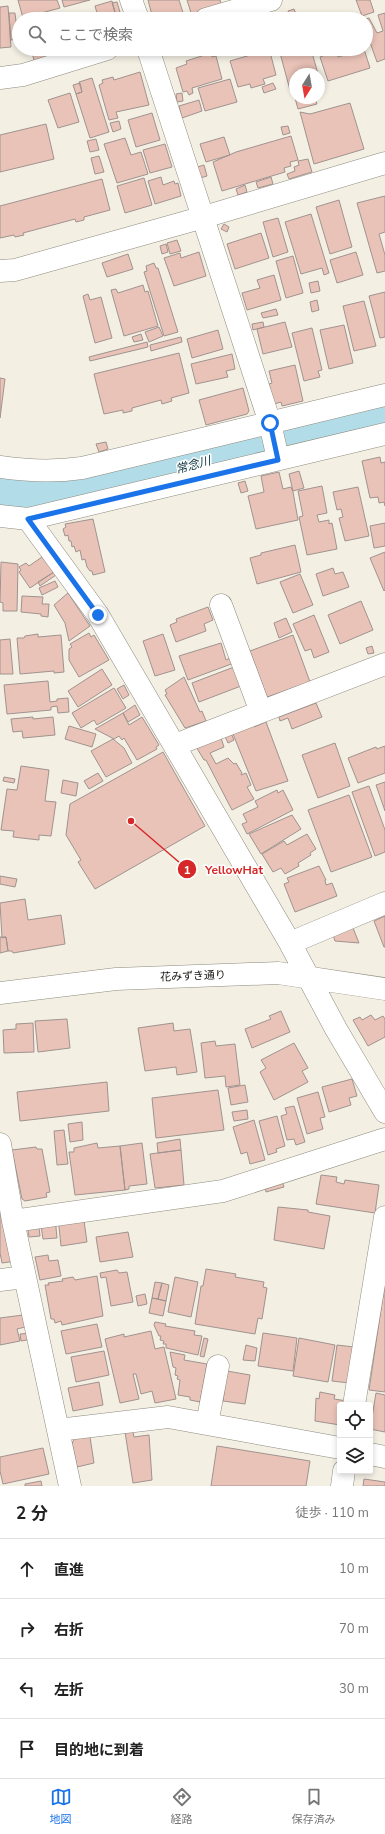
<!DOCTYPE html>
<html lang="ja">
<head>
<meta charset="utf-8">
<style>
  :root { --surface:#fff; --page:#f6f6f6; --text:#222; --muted:#767676; --line:#e0e0e0; --accent:#1a73e8 }
  body { margin:0; font-family:"Nunito Sans","Noto Sans JP",sans-serif; background:var(--page); color:var(--text) }
  .controls { position:absolute; right:12px; bottom:12px; display:grid; overflow:hidden; border-radius:4px; box-shadow:0 2px 6px #0003 }
  .controls button { width:36px; height:36px; display:grid; place-items:center; padding:0; border:0; border-bottom:1px solid var(--line); background:var(--surface); color:var(--text); font:20px sans-serif }
  .compass { position:absolute; left:289px; top:68px; width:36px; height:36px; border-radius:50%; background:var(--surface); box-shadow:0 2px 6px #0003; rotate:191deg }
  .stop { position:absolute; width:12px; height:12px; margin:-9px; border:3px solid #1a73e8; border-radius:50%; background:#fff }
  .stop.end { background:#1a73e8; border-color:#fff; box-shadow:0 1px 4px #0008 }
  .list { margin:0; padding:0; list-style:none }
  h2 { display:flex; justify-content:space-between; align-items:center; height:52px; margin:0; padding:0 16px; font-size:17px }
  h2 small { font-size:13px; font-weight:400; color:var(--muted) }
  .list li { display:grid; grid-template-columns:26px 1fr auto; gap:12px; align-items:center; box-sizing:border-box; height:60px; padding:0 16px; border-top:1px solid var(--line) }
  .list b { display:block; font-size:15px; white-space:nowrap }
  .list em { font-size:13px; font-style:normal; color:var(--muted) }
  .icon { flex:none; width:22px; height:22px; fill:none; stroke:currentColor; stroke-width:2; stroke-linecap:round; stroke-linejoin:round }
  .map { position:relative; flex:none; width:385px; height:1486px; overflow:hidden }
  .search { position:absolute; background:var(--surface); box-shadow:0 2px 6px #0003; left:12px; right:12px; top:12px; height:44px; display:flex; align-items:center; gap:10px; box-sizing:border-box; padding:0 14px; border-radius:22px; color:var(--muted); font-size:15px }
  .sheet { height:292px; background:var(--surface) }
  nav { display:flex; justify-content:space-around; align-items:center; box-sizing:border-box; height:56px; border-top:1px solid var(--line); background:var(--surface); font-size:11px; color:var(--muted) }
  nav a { display:grid; justify-items:center; gap:2px }
  nav .on { color:var(--accent) }
  .map>svg:first-child { display:block }
  .lines { fill:none; stroke-linecap:round; stroke-linejoin:round }
  .river { stroke:#b2dce7; stroke-width:44 }
  .building { fill:#eac3b8; stroke:#a0938f }
  .minor-casing { stroke:#8e8b7f; stroke-width:23 }
  .minor { stroke:#fff; stroke-width:22 }
  .route { stroke:#1a73e8; stroke-width:5 }
  .labels { text-anchor:middle; dominant-baseline:central; stroke-width:3; stroke-linejoin:round; paint-order:stroke }
  .street-label { font-size:11px; fill:#13110d; stroke:#fff }
  .water-label { font-size:12px; font-style:italic; fill:#0a333c; stroke:#fff }
  .leader { fill:none; stroke:#d62828; stroke-width:1.5 }
  .callout-dot { fill:#d62828; stroke:#fff; stroke-width:1.5 }
  .mark-label { font-size:12px; text-anchor:middle; font-weight:bold; fill:#fff }
  .callout-label { font-size:12px; text-anchor:middle; font-weight:bold; fill:#d62828; stroke:#fff; stroke-width:3; stroke-linejoin:round; paint-order:stroke }
</style>
</head>
<body>
<div class="map">
<svg width="385" height="1486" viewBox="0 0 385 1486">
  <rect width="100%" height="100%" fill="#f3efe3"/>
  <g class="lines">
    <path class="river" d="M0,488L71,498L298,435L385,414"/>
  </g>
  <path class="building" d="M18,0H57L60,8L23,18Z
    M62,0H90L64,7Z
    M148,0H179L185,19H153Z
    M187,0H220L222,7L192,16Z
    M356,0H370L374,12L362,16Z
    M112,1L117,19H61L75,15L76,18L97,13L95,6Z
    M117,2L122,19H117L112,3Z
    M8,6L11,47L0,48V7Z
    M294,9L298,19H291L288,11Z
    M9,13H15L18,39L11,40Z
    M385,13V59L377,62L366,31V19L369,18L377,33L383,31L378,15Z
    M31,49H50L52,56L35,64Z
    M258,49H266L267,52H270L276,75L263,79L265,84L251,88L250,84L238,87L230,61L254,54L253,51Z
    M294,49H311L318,74H295V88L290,90L280,53Z
    M350,49H364L370,68L328,81L320,57L336,51L338,57L352,53Z
    M211,53L212,57L216,56L222,79L192,88L193,93L189,95L187,91L183,92L176,68L187,64L186,61Z
    M140,72L149,105L116,112L118,118L109,120L99,85L103,83L102,80L113,77L114,80Z
    M92,78L109,132L90,138L76,94L82,92L79,82Z
    M230,79L237,102L205,111L198,88Z
    M80,83L82,92L76,94L73,85Z
    M273,83L276,89L264,93L262,87Z
    M70,93L79,122L58,128L48,100Z
    M182,93L183,101L177,102L176,94Z
    M295,98H315L317,104L298,109Z
    M199,100L202,111L182,118L179,106Z
    M350,103L364,149L314,164L300,112L310,114Z
    M152,113L160,140L136,147L128,120Z
    M119,121L121,129L113,132L110,123Z
    M46,124L54,159L0,172V135Z
    M288,126L290,133L283,135L281,127Z
    M291,136L298,160L290,162L291,166L284,168L285,172L222,191L213,162L236,152Z
    M224,137L230,155L206,162L200,144Z
    M125,138L131,155L141,152L148,174L117,183L104,144Z
    M96,139L99,150L90,152L87,141Z
    M165,144L172,167L150,173L143,150Z
    M99,156L104,172L95,174L91,158Z
    M308,159L312,172L289,179L287,174L295,171L294,167L299,165L298,161Z
    M204,165L207,176L200,178L197,167Z
    M161,177L163,185L174,181L175,184L178,183L181,196L155,204L148,181Z
    M271,177L273,184L258,188L256,182Z
    M144,178L152,205L125,213L117,186Z
    M102,179L110,210L84,217V220L76,222L75,219L23,233L24,235L15,237L14,235L0,238V206Z
    M245,185L247,192L238,195L236,189Z
    M385,196V232L379,234L385,255V271L377,273L357,203Z
    M339,200L352,247L330,254L316,207Z
    M311,214L329,273L324,275L322,268L301,274L285,222Z
    M278,218L288,252L273,257L263,222Z
    M224,224L229,227L227,232L221,229Z
    M261,233L269,258L235,269L227,244Z
    M177,240L181,251L170,254L167,243Z
    M166,244L168,252L162,254L160,246Z
    M199,252L206,276L174,286L164,258L180,253L181,258Z
    M356,252L363,275L337,283L330,260Z
    M128,254L133,269L107,277L102,263Z
    M293,256L303,293L286,298L276,261Z
    M154,263L156,268H158L178,332L164,336L144,272L147,271L146,266Z
    M274,275L281,300L247,310L242,293L260,288L257,280Z
    M318,281L320,291L311,293L309,283Z
    M143,285L145,292L148,291L158,326L124,336L111,290L116,289L118,293Z
    M385,292V337L380,338L369,296Z
    M88,294L90,300L101,297L112,338L95,343L83,296Z
    M317,300L319,310L312,312L310,302Z
    M364,301L376,346L354,351L343,306Z
    M276,309L278,315L263,318L261,313Z
    M263,322L264,327L253,330L252,324Z
    M285,322L292,347L263,354L257,329Z
    M344,325L353,363L329,369L320,330Z
    M159,327L163,336L149,342L145,332Z
    M312,328L322,370L318,371L320,377L304,381L292,333Z
    M218,330L223,349L192,358L187,339Z
    M141,334L143,340L134,342L132,337Z
    M181,337L182,342L151,351L150,345Z
    M147,342L148,347L90,361L89,357Z
    M179,353L189,393L171,398L172,401L162,404L161,400L132,408V411L123,413V410L104,414L94,374Z
    M232,354L235,369L226,371L228,377L196,384L191,364Z
    M295,365L303,401L282,406L281,402L274,404L269,384L272,383L269,371Z
    M0,378L5,379L0,418Z
    M243,388L249,411L247,414L206,425L199,400Z
    M106,442L108,449L99,452L96,444Z
    M380,457L381,463L385,462V506L384,502L379,503L378,497L370,498L362,461Z
    M299,471L304,488L293,491L289,474Z
    M279,472L283,489L291,487L293,492L298,520L256,529L248,496L264,492L261,476Z
    M245,481L248,491L241,493L238,483Z
    M322,486L327,513L317,515L319,522L329,520V524L332,523L337,549L307,555L299,517L303,516L298,491Z
    M358,487L369,536L345,541L339,518L343,517L341,509L337,510L333,492Z
    M93,519L105,572L93,575L92,571H90L87,567L85,559L82,560L80,550L76,552L74,546L72,547L71,541H69L68,535L65,536L63,529L66,527L65,524Z
    M385,523V546L374,548L370,526Z
    M295,545L301,572L257,584L250,558L261,555V553Z
    M385,552V590L384,591L370,558Z
    M42,557L54,572L30,588L19,572L21,570L19,567L26,563L29,566Z
    M1,562L18,564L17,611H3V603L0,602Z
    M333,568L335,574L343,572L349,587L323,596L316,574Z
    M54,572L56,575L40,586L38,582Z
    M300,574L313,605L293,613L280,582Z
    M55,581L58,587L42,595L39,588Z
    M68,593L90,626L69,641L65,623L54,605Z
    M22,596L43,597L42,604H49L48,617L41,616V614L21,612Z
    M361,601L373,630L340,644L328,615Z
    M208,607L213,620L204,624L206,631L176,642L170,625L177,622L176,619Z
    M314,615L329,652L314,658L311,649L305,651L293,624Z
    M286,618L292,632L279,638L274,623Z
    M89,633L91,637L94,635L109,660L79,677L69,660V649L72,647L70,644Z
    M38,634V637L61,635L64,672L54,673V671L20,674L17,638H24L25,636Z
    M163,634L175,670L155,676L143,641Z
    M293,635L310,682L267,697L250,651Z
    M10,639L13,674H0V640Z
    M221,643L226,660L232,657L234,663L188,680L179,656Z
    M372,646L374,653L368,654L366,648Z
    M234,667L241,686L199,702L192,683Z
    M102,669L112,685L78,707L68,691Z
    M184,677L200,712L202,711L206,721L185,728L165,695L167,694L165,690Z
    M48,681L50,702L57,701V699L68,698L69,712L58,713L57,706L51,707V710L7,714L4,685Z
    M124,685L129,695L123,699L117,689Z
    M114,688L126,708L97,725L94,720L81,728L72,713Z
    M316,703L322,717L292,729L288,718L280,721L279,717Z
    M135,705L140,715L128,722L123,713Z
    M123,713L129,725L142,717L159,745L156,747L157,749L137,760L124,738L122,740L119,736L114,739L95,729Z
    M33,717V719L53,717L55,735L23,738L22,731L13,732L11,719Z
    M251,722L254,727L266,722L288,781L256,791L231,729Z
    M69,726L96,734L92,747L65,739Z
    M230,731L234,740L228,743L224,734Z
    M220,735L224,747L210,753L216,764L228,758L234,764L236,763L242,773L241,775L246,773L251,785L247,787L254,799L232,810L206,760H204L195,745Z
    M113,739L124,748L132,763L106,777L91,751Z
    M335,743L350,786L318,798L302,755Z
    M385,746V773L358,783L348,758L376,747L377,749Z
    M163,752L205,826L95,889L78,862L81,860L66,835L70,804Z
    M21,766L49,770L45,801L56,802L51,836L39,835V840L13,837L14,831L1,830L7,789L17,790Z
    M98,773L103,781L89,789L84,781Z
    M4,777L15,779L14,783L3,781Z
    M63,780L78,783L76,796L61,793Z
    M385,782V811L376,785Z
    M369,786L385,830V852L375,856L352,792Z
    M277,790L278,793L283,790L293,810L247,834L242,824L247,822L243,814L258,807L255,801Z
    M349,795L372,857L331,872L308,810Z
    M292,815L301,829L261,854L249,834Z
    M307,834L316,849L310,853L311,855L298,863L299,866L285,874L281,868L273,872L262,854L284,841L287,845Z
    M319,866L326,880H325L326,885L332,883L337,896L295,912L284,884L289,882L287,878Z
    M0,876L17,879L15,887L0,884Z
    M25,899L28,920L61,915L65,944L13,953L12,951H8L6,937L2,938L0,903Z
    M385,916V947H384L374,921Z
    M353,928L359,943L335,941L333,935Z
    M0,937H6L8,951L0,953Z
    M281,1011L290,1032L252,1048L245,1029L271,1019L269,1016Z
    M371,1015L375,1020L383,1016L385,1019V1037L368,1046L353,1020L360,1017L362,1020Z
    M67,1019L70,1048L38,1052L35,1021Z
    M33,1023L34,1052L4,1053L3,1030L16,1029V1024Z
    M173,1023L174,1031L190,1029L197,1072L177,1075L176,1067L145,1071L138,1028Z
    M215,1041L216,1046L235,1044L240,1085L226,1087L225,1076L205,1078L201,1043Z
    M294,1043L308,1068L302,1071L308,1082L274,1100L260,1072L266,1068L261,1060Z
    M352,1079L357,1096L349,1098L351,1105L329,1112L322,1087Z
    M107,1082L109,1111L20,1121L17,1092Z
    M245,1085L248,1102L231,1105L228,1088Z
    M218,1090L224,1130L156,1138L152,1098Z
    M318,1092L325,1117L320,1118L323,1129L307,1134L297,1098Z
    M294,1106L305,1142L296,1145L294,1139L287,1140L281,1116L287,1114L285,1108Z
    M247,1110L248,1119L234,1121L232,1112Z
    M277,1116L285,1146L276,1149L277,1152L268,1155L259,1121Z
    M254,1120L265,1160L250,1164L247,1152L241,1154L233,1127Z
    M82,1122L83,1140L70,1142L68,1124Z
    M64,1130L68,1164L57,1165L54,1131Z
    M180,1139L181,1150L158,1153L157,1143Z
    M97,1143L98,1148L120,1146L125,1190L75,1195L69,1152H74V1148Z
    M142,1143L147,1184L129,1186V1189L125,1190L120,1146Z
    M36,1147L37,1149H42L50,1192L46,1193L47,1197L25,1201L22,1199L12,1150Z
    M181,1150L184,1185L155,1188L150,1154Z
    M321,1175L337,1177L336,1182L344,1184L345,1180L379,1185L375,1213L316,1204Z
    M282,1181L284,1187L266,1192L265,1185Z
    M278,1207L308,1210V1212L330,1216L324,1249L274,1240Z
    M0,1210L16,1261L2,1263L0,1253Z
    M83,1214L87,1242L61,1246L58,1217Z
    M55,1217L57,1238L43,1239L40,1219Z
    M38,1219L40,1236L29,1237L27,1224Z
    M128,1232L133,1257L100,1262L96,1237Z
    M48,1255L49,1261L58,1260L61,1276L40,1280L35,1257Z
    M206,1269L236,1274L235,1277L264,1282L263,1287L267,1288L262,1319L258,1318L255,1334L195,1324L201,1286H203Z
    M117,1270L119,1273L127,1272L133,1302L111,1306L106,1277L101,1278L100,1273Z
    M97,1276L103,1316L62,1325L61,1321L55,1323L54,1319H51L45,1285H49L48,1283L63,1281L62,1279L73,1277L75,1280Z
    M175,1277L198,1282L191,1317L168,1312Z
    M155,1282L162,1283L158,1299L152,1298Z
    M385,1282V1392L369,1390Z
    M162,1283L169,1285L166,1301L158,1299Z
    M145,1294L147,1304L138,1306L136,1296Z
    M152,1298L166,1301L163,1316L149,1313Z
    M23,1315L25,1327L17,1329L20,1341L0,1345V1318Z
    M155,1322L166,1324L165,1326L195,1331L194,1335L202,1336L198,1355L166,1348V1344H163L164,1341L160,1340L161,1336H159L154,1325Z
    M97,1324L102,1347L66,1354L61,1331Z
    M151,1331L155,1349L164,1347L176,1399L155,1403L152,1391L141,1394L136,1374H133L139,1399L120,1403L105,1339L124,1334V1337Z
    M33,1333V1339L21,1341L20,1334Z
    M263,1333L297,1338L293,1371L258,1366Z
    M204,1338L208,1339L204,1357L200,1356Z
    M299,1338L335,1345L328,1382L293,1376Z
    M246,1345L257,1348L255,1361L243,1360Z
    M337,1345L354,1347L349,1383L332,1381Z
    M104,1351L109,1375L76,1382L71,1357Z
    M170,1352L185,1355L184,1360L207,1364L200,1402L190,1400V1397L178,1395L180,1380L177,1379L178,1376L175,1375L176,1368L173,1367Z
    M227,1371L250,1375L245,1404L223,1401Z
    M99,1382L103,1405L73,1411L68,1388Z
    M320,1392L335,1395L334,1399L347,1401V1405H340V1425L315,1421L316,1398L319,1399Z
    M376,1393L385,1395V1432L370,1429Z
    M125,1432H133L134,1437L149,1435L152,1480L133,1483Z
    M77,1435L90,1437L94,1463L77,1467L72,1443Z
    M217,1446L310,1461L306,1486H211Z
    M43,1448L49,1474L3,1484L0,1471V1457Z
    M364,1479L385,1482V1486H363Z
    M41,1481L42,1486H25V1484Z"/>
  <g class="lines">
    <defs>
      <path id="minor" d="M131,0L138,19
        M206,19L271,0
        M148,49L270,423L278,459
        M0,78L23,75L107,49
        M0,271L15,270L204,217L385,163
        M0,467C28,471 54,472 82,468L385,395
        M0,516L28,519L385,434
        M28,519L98,615L290,943L336,1029L385,1112
        M221,605L261,712
        M175,745L385,664
        M290,943L385,903
        M0,993L116,979L278,973L385,989
        M0,1144L13,1221L70,1486
        M13,1221L223,1191L385,1139
        M0,1280L25,1277
        M354,1405L385,1217
        M207,1424L218,1366
        M58,1430L168,1417L340,1448
        M370,1454L385,1457
        M342,1486L344,1471"/>
    </defs>
    <use href="#minor" class="minor-casing"/>
    <use href="#minor" class="minor"/>
  </g>
  <g class="lines">
    <path class="route" d="M98,615L28,519L278,460L270,423"/>
  </g>
  <g class="labels">
    <g class="street-label">
      <text transform="translate(193 976) rotate(-2)">花みずき通り</text>
    </g>
    <g class="water-label">
      <text transform="translate(193 465) rotate(-15)">常念川</text>
    </g>
  </g>
  <path class="leader" d="M131 821L187 869"/>
  <g class="callout-dot">
    <circle cx="131" cy="821" r="4"/>
    <circle cx="187" cy="869" r="10"/>
  </g>
  <g class="mark-label">
    <text x="187" y="874">1</text>
  </g>
  <g class="callout-label">
    <text x="234" y="874">YellowHat</text>
  </g>
</svg>
<div class="controls">
<button><svg class="icon" aria-label="locate" viewBox="0 0 24 24"><circle cx="12" cy="12" r="6"/><path d="M12 2v4M12 18v4M2 12h4M18 12h4"/></svg></button>
<button><svg class="icon" aria-label="layers" viewBox="0 0 24 24"><path d="M12 4l9 5-9 5-9-5zM3 14l9 5 9-5"/></svg></button>
</div>
<svg class="compass" viewBox="-18 -18 36 36"><path d="M0-13l5 13h-10z" fill="#e53935"/><path d="M0 13l5-13h-10z" fill="#767676"/></svg>
<div class="stop" style="left:270px;top:423px"></div>
<div class="stop end" style="left:98px;top:615px"></div>
<div class="search"><svg class="icon" aria-label="search" viewBox="0 0 24 24"><circle cx="10" cy="10" r="6"/><path d="M15 15l6 6"/></svg>ここで検索</div>
</div>
<section class="sheet">
<h2>2 分<small>徒歩 · 110 m</small></h2>
<ul class="list">
<li><svg class="icon" aria-label="ahead" viewBox="0 0 24 24"><path d="M12 20V5M6 11l6-6 6 6"/></svg><div><b>直進</b></div><em>10 m</em></li>
<li><svg class="icon" aria-label="right" viewBox="0 0 24 24"><path d="M7 20v-9h11M14 6l5 5-5 5"/></svg><div><b>右折</b></div><em>70 m</em></li>
<li><svg class="icon" aria-label="left" viewBox="0 0 24 24"><path d="M17 20v-9H6M10 6l-5 5 5 5"/></svg><div><b>左折</b></div><em>30 m</em></li>
<li><svg class="icon" aria-label="arrive" viewBox="0 0 24 24"><path d="M6 21V4h12l-3 4 3 4H6"/></svg><div><b>目的地に到着</b></div></li>
</ul>
</section>
<nav>
<a class="on"><svg class="icon" aria-label="map" viewBox="0 0 24 24"><path d="M3 6l6-2 6 2 6-2v14l-6 2-6-2-6 2zM9 4v14M15 6v14"/></svg>地図</a>
<a><svg class="icon" aria-label="directions" viewBox="0 0 24 24"><path d="M12 3l9 9-9 9-9-9zM9 14v-3h6M13 9l2 2-2 2"/></svg>経路</a>
<a><svg class="icon" aria-label="saved" viewBox="0 0 24 24"><path d="M7 4h10v16l-5-4-5 4z"/></svg>保存済み</a>
</nav>
</body>
</html>
